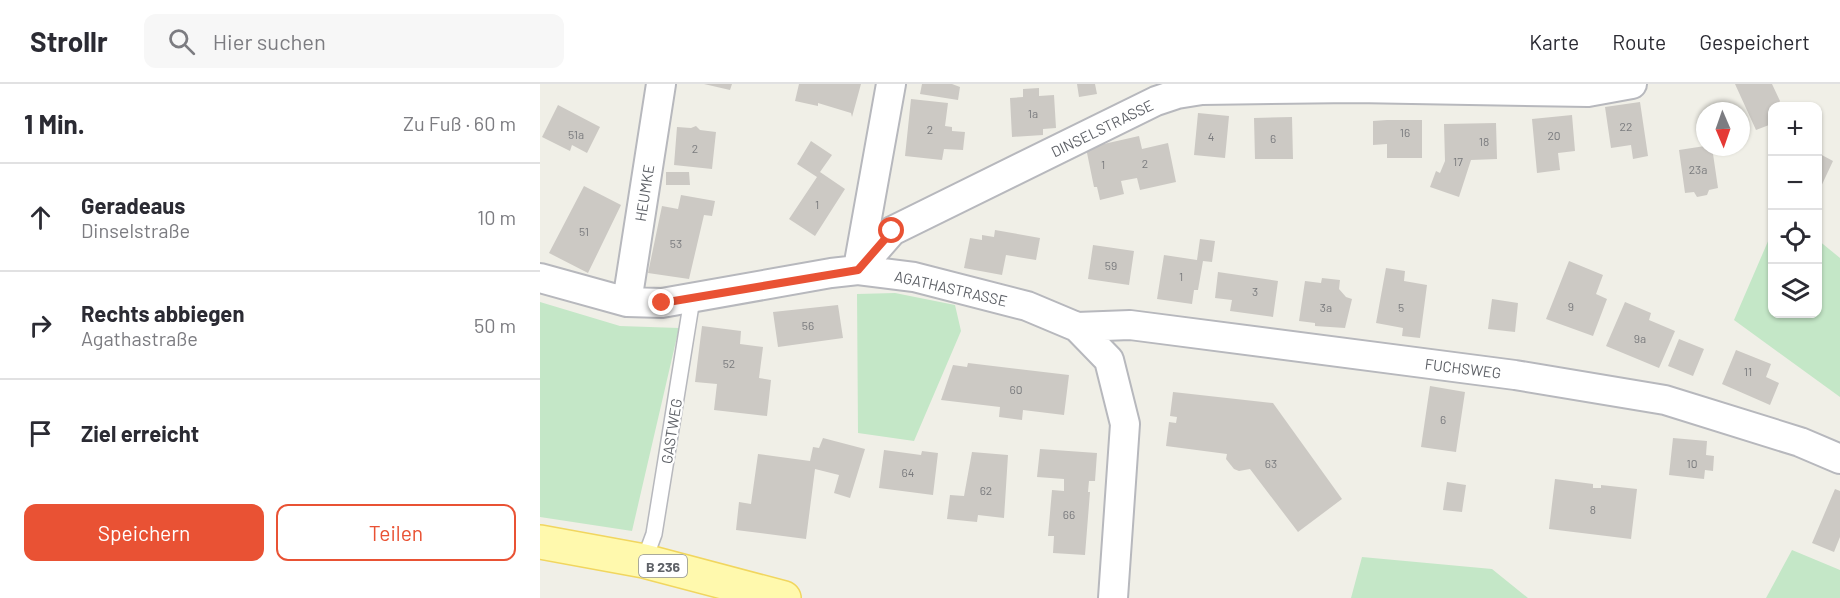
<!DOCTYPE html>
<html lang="de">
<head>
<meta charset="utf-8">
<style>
  :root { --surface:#fff; --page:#f7f7f7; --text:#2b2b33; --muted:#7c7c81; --line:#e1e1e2; --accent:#e95234 }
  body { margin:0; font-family:Barlow,sans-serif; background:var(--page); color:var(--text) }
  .controls { position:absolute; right:18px; top:18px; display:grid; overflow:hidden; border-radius:12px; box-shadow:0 2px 4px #0004 }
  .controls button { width:54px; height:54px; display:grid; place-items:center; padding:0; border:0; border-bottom:2px solid var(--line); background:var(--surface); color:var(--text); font:30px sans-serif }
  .compass { position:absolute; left:1156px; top:18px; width:54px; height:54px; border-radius:50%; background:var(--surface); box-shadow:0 2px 4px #0004; rotate:178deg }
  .stop { position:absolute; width:18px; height:18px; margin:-14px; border:4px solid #e95234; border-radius:50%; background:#fff }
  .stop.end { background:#e95234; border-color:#fff; box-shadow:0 2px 6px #0008 }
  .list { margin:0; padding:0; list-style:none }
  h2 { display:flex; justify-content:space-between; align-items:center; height:78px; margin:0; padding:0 24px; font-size:26px }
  h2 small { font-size:20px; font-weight:400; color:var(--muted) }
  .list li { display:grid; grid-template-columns:39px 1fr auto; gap:18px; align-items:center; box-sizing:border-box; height:108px; padding:0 24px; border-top:2px solid var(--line) }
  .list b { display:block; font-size:22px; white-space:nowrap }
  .list p { margin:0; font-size:20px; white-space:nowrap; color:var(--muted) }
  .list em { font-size:20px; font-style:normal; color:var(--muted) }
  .actions { display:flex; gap:12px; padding:18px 24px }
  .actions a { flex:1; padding:14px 0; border:2px solid var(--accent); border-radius:12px; text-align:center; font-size:21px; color:var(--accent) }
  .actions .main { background:var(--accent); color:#fff }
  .icon { flex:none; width:33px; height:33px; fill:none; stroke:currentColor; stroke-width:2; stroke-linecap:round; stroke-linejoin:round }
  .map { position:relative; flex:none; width:1300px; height:514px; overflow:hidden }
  header { display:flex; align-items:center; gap:36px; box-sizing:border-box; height:84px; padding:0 30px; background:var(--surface); border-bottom:2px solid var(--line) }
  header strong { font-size:28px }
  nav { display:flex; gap:33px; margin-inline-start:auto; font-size:21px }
  .search { width:420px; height:54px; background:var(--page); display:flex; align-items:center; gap:15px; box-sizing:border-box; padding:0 21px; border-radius:12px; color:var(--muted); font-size:22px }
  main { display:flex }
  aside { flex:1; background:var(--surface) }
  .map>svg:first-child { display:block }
  .green { fill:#c4e7c7 }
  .building { fill:#ccc9c4 }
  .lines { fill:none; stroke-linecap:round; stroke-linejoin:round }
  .service-casing { stroke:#b7b8bd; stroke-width:18 }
  .minor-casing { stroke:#b7b8bd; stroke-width:32 }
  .primary-casing { stroke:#f1d65f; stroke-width:36 }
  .service { stroke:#fff; stroke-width:15 }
  .minor { stroke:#fff; stroke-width:28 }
  .primary { stroke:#fff9ad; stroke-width:33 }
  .route { stroke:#e95234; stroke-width:8 }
  .labels { text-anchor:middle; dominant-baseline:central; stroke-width:4.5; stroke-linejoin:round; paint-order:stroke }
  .number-label { font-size:12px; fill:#7a7b7e }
  .shield { fill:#fff; stroke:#8e9095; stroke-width:1.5 }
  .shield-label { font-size:14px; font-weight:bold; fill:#5e6167 }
  .street-label { font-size:15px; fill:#5e6167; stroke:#fff }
</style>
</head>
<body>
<header>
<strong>Strollr</strong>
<div class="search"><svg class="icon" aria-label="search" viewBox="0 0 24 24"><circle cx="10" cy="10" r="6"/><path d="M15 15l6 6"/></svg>Hier suchen</div>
<nav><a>Karte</a><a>Route</a><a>Gespeichert</a></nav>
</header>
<main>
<aside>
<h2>1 Min.<small>Zu Fuß · 60 m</small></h2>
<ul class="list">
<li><svg class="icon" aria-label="ahead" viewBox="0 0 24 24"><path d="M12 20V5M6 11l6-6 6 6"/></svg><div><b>Geradeaus</b><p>Dinselstraße</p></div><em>10 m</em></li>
<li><svg class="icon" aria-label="right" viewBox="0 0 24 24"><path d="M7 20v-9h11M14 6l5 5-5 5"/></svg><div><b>Rechts abbiegen</b><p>Agathastraße</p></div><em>50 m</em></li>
<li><svg class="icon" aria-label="arrive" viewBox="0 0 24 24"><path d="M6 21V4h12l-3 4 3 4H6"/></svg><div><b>Ziel erreicht</b></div></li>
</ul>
<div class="actions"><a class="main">Speichern</a><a>Teilen</a></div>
</aside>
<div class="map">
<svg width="1300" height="514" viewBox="0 0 1300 514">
  <rect width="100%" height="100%" fill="#f0efe7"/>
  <path class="green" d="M1232,148V230H1278V156L1300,174V313L1194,236Z
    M355,209L415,221L421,247L374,357L318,349L317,210Z
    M0,218L80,242L139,244L92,447L0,433Z
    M1252,466L1300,486V514H1226Z
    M822,473L952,485L988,514H811Z"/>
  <path class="building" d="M164,0H192L190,6Z
    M259,0H321L312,33L311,29L278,19V22L255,17Z
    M382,0H412L420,3L418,16L380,10Z
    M537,0H555L557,10L539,13Z
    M1195,0H1232L1240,17L1237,22H1232L1229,41L1216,46Z
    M499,4V12L514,11L516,44L503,45V51L472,53L470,14L483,13V5Z
    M371,15L408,19L405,42L412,43V47L425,48L423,66L404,65L402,76L365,72Z
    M1100,18L1108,72L1093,75L1091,61L1071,64L1065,23Z
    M18,21L60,43L47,69L32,61L30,67L2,53Z
    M658,29L689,32L685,74L654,71Z
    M1032,31L1035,67L1018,69L1020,86L997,89L992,35Z
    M752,33L753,75H715L714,34Z
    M847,36H882V74H847V60L833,61V37Z
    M956,39L957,75L931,76L919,113L890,103L896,87L900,89L905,77L904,40Z
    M156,42L160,46L176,48L172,85L134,81L137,43L151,44Z
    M599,52L602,65L628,59L636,98L600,106L597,94L581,97L584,110L560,116L557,103H554L546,64Z
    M271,57L292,71L280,88L305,105L275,152L249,135L277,93L257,80Z
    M1165,62L1172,63L1178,104L1169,106L1167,111L1157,113L1154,108L1145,109L1139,66Z
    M1280,70L1293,77L1278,109V74Z
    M126,88H149L150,101H126Z
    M44,102L81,121L48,189L9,169Z
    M141,111L175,117L172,132L164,131L149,195L108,189L122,122L138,125Z
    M455,146L500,154L496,176L466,171L462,191L424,184L430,154L442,156V151L454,153Z
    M660,155L675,157L672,178L663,177L658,206H654L652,220L617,215L624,171L657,176Z
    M553,161L594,167L589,201L548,195Z
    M1029,177L1063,191L1056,210L1067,215L1053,252L1006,235Z
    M846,184L865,187L864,197L887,201L880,254L862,252L863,244L836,239Z
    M678,188L738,197L733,233L690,227L692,216L675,214Z
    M782,194L800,196L799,205L806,213L812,215L805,244L775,242V239L759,237L765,197L781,199Z
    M952,215L978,219L975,248L948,245Z
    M1085,218L1111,229L1109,236L1135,247L1119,284L1066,262Z
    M298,221L303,254L238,263L233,228Z
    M162,242L201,247L200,260L223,263L219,294L231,296L227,332L174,326L177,300L155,298Z
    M1139,255L1164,265L1153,292L1128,282Z
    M1196,266L1231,280L1226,293L1239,299L1230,321L1182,300Z
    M428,279L529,291L524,331L483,326L482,336L459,333L460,323L401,316L413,281L427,283Z
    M890,302L925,308L916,368L881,363Z
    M633,308L733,319L802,415L758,448L710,385L699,387L694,385L686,375L687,370L626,362L629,338L636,339L637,333L630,332Z
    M283,354L325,365L310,414L294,409L299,391L275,385L266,455L196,446L199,418L211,420L218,370L270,377L273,363L279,364Z
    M1133,354L1167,357L1166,371L1174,372L1173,387L1165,386L1164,395L1129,391Z
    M500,365L557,369L555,397H549L548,408H550L545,471L513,469L514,452H508L512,406L524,407V395L497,393Z
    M344,366L381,371L382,367L398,369L393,411L339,404Z
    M432,368L468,371L464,434L438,431L437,438L407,435L410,411L424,412Z
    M1015,395L1053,400V404H1061V401L1097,405L1091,455L1009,445Z
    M907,398L926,401L922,428L903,426Z
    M1295,405L1300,407V453L1294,468L1272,459Z"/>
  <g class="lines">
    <defs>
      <path id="service" d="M104,477L114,450L152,215"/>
      <path id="minor" d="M318,184L351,0
        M318,186L352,147L616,17L637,10L662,6L815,4L1048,8L1092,0
        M0,194L87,218L122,219L291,189L318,186L374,193L487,222L537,243L569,276L585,340L573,514
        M87,218L121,0
        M537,243L590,241L975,291L1125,316L1260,358L1300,375"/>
      <path id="primary" d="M0,458L104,477L244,514"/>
    </defs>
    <use href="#service" class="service-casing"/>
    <use href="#minor" class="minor-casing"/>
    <use href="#primary" class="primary-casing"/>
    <use href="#service" class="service"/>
    <use href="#minor" class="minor"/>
    <use href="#primary" class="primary"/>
  </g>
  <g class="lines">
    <path class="route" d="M122,219L318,186L352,147"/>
  </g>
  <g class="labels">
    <g class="number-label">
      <text x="493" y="29">1a</text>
      <text x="1086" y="42">22</text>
      <text x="390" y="45">2</text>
      <text x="865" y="48">16</text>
      <text x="36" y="50">51a</text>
      <text x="1014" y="51">20</text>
      <text x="671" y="52">4</text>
      <text x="733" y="54">6</text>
      <text x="944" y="57">18</text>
      <text x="155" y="64">2</text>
      <text x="918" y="77">17</text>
      <text x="605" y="79">2</text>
      <text x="563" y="80">1</text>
      <text x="1158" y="85">23a</text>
      <text x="277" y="120">1</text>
      <text x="44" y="147">51</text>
      <text x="136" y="159">53</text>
      <text x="571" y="181">59</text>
      <text x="641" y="192">1</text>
      <text x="715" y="207">3</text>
      <text x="1031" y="222">9</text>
      <text x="786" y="223">3a</text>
      <text x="861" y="223">5</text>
      <text x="268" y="241">56</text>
      <text x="1100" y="254">9a</text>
      <text x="189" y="279">52</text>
      <text x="1208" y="287">11</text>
      <text x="476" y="305">60</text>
      <text x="903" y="335">6</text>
      <text x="731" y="379">63</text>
      <text x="1152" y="379">10</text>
      <text x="368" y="388">64</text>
      <text x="446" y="406">62</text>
      <text x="1053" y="425">8</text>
      <text x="529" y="430">66</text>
    </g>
    <rect class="shield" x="99" y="471" width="48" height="22" rx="4.5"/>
    <g class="shield-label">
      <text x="123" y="482">B 236</text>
    </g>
    <g class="street-label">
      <text transform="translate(562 44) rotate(-26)">DINSELSTRASSE</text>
      <text transform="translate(104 109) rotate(-81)">HEUMKE</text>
      <text transform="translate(411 204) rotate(13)">AGATHASTRASSE</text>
      <text transform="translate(923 284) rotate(7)">FUCHSWEG</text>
      <text transform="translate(131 347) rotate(-81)">GASTWEG</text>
    </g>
  </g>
</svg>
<div class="controls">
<button>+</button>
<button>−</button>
<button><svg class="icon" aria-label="locate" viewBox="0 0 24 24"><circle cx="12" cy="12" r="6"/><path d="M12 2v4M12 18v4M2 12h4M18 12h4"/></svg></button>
<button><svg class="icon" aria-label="layers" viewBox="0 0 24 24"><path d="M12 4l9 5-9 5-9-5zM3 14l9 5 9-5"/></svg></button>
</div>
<svg class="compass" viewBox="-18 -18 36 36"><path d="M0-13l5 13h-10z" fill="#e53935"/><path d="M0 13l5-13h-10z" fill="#7c7c81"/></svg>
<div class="stop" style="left:352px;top:147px"></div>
<div class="stop end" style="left:122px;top:219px"></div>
</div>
</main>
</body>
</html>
